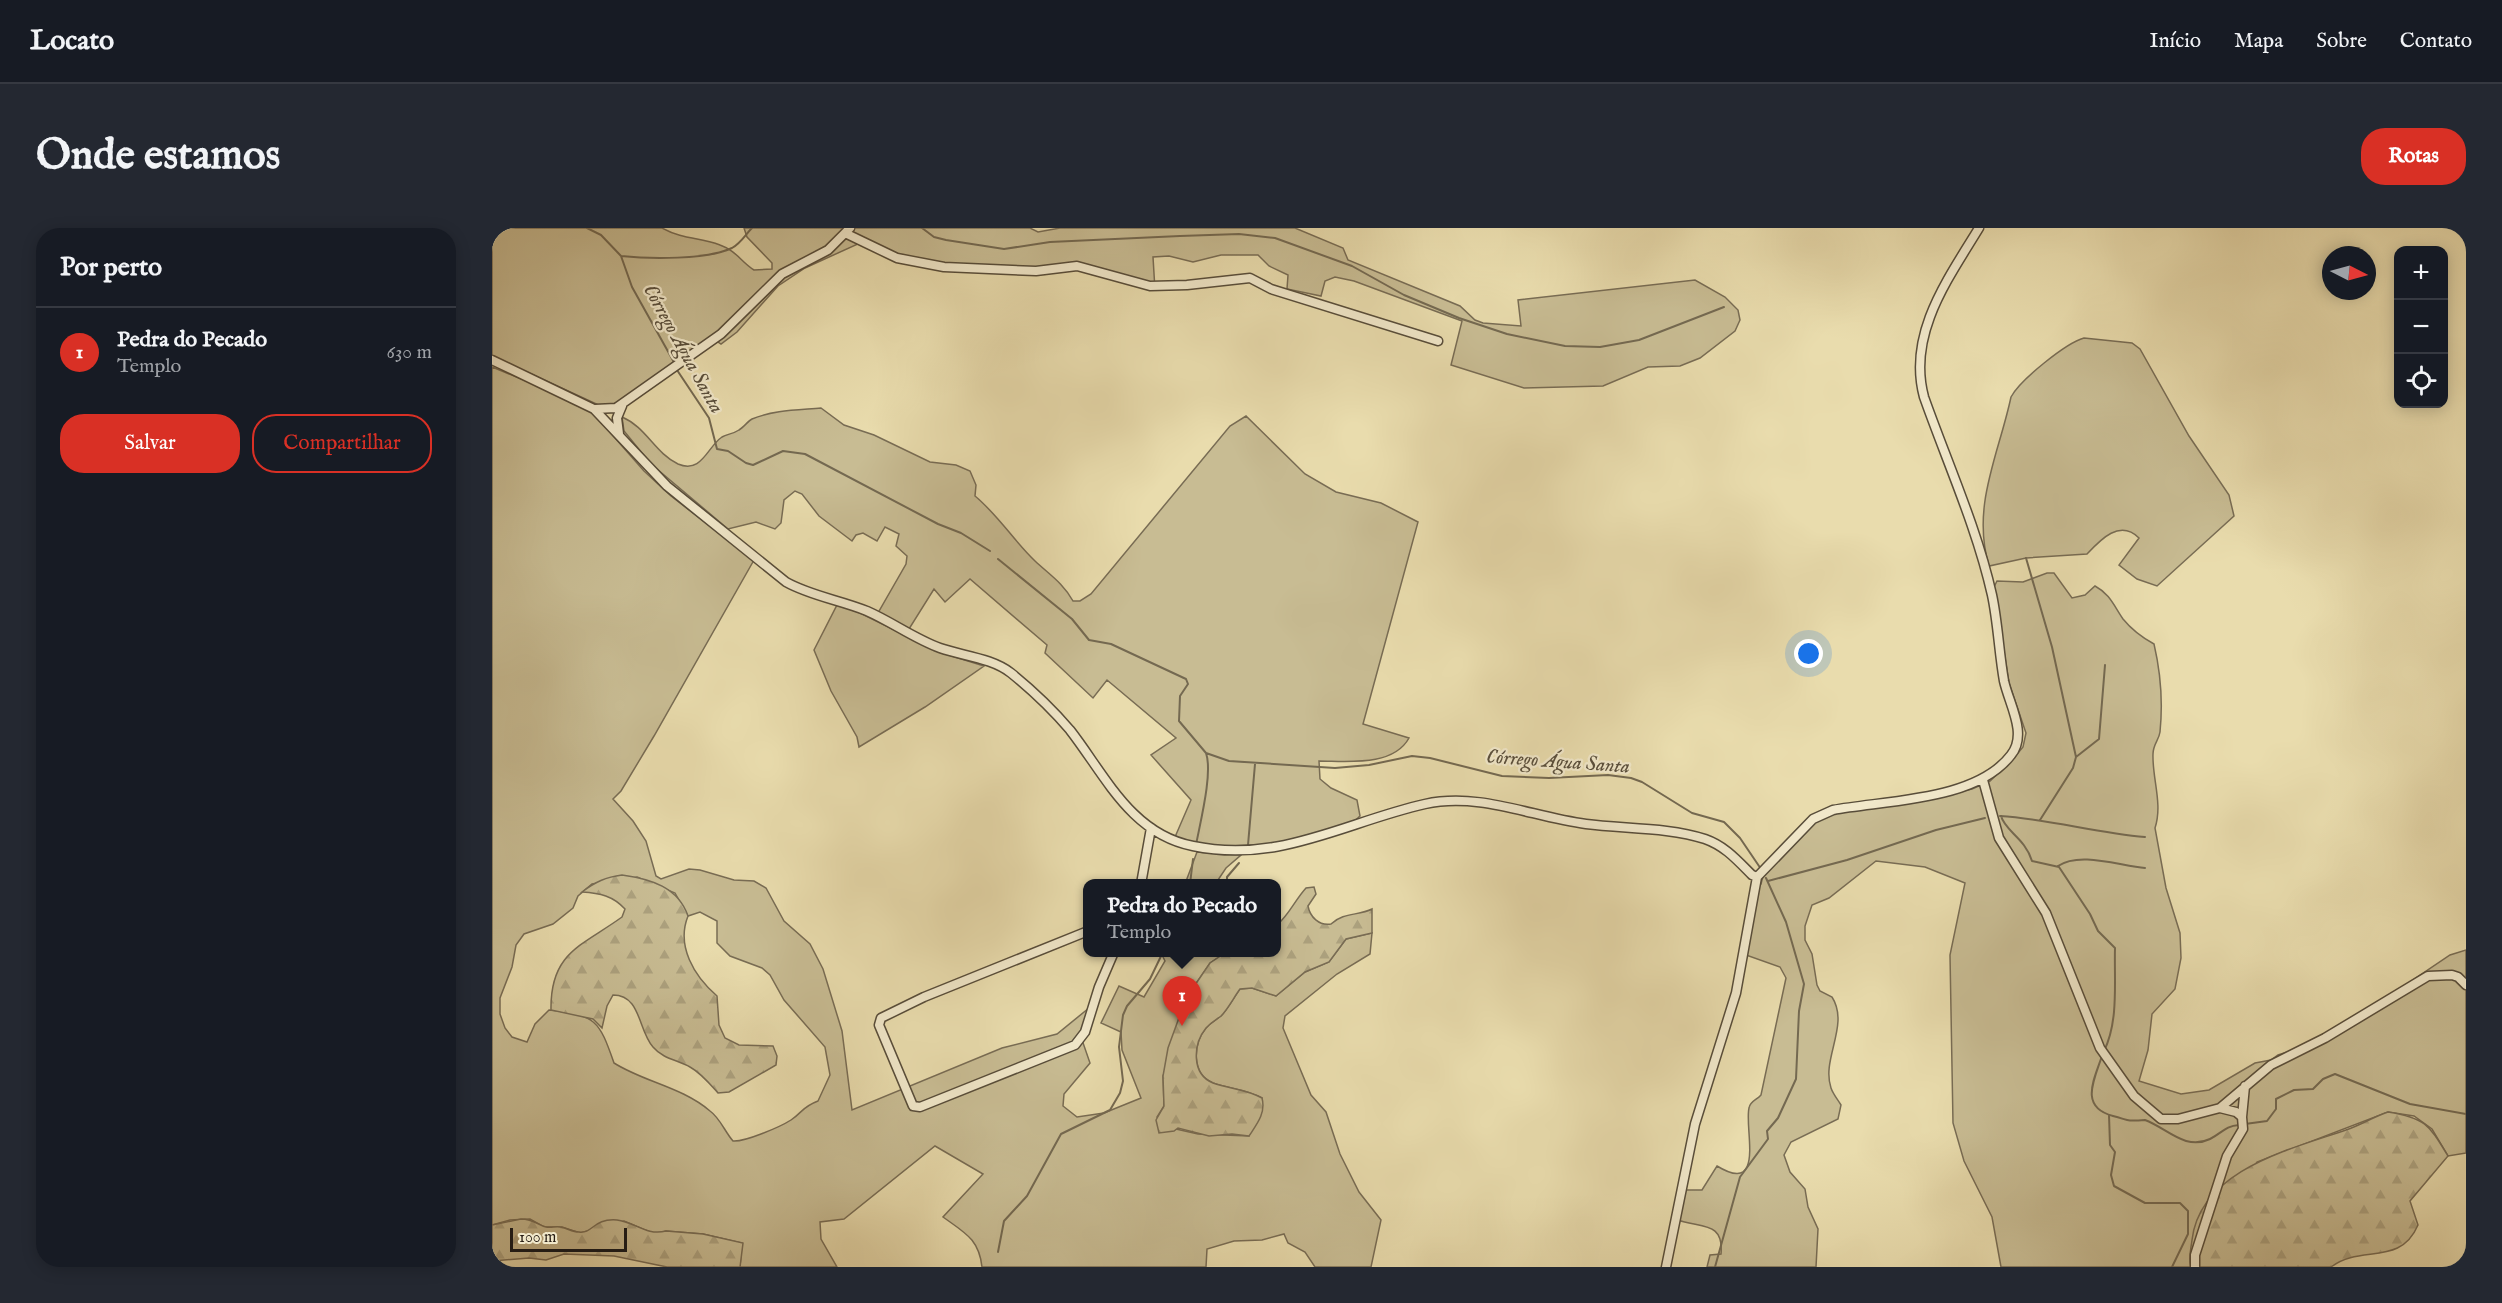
<!DOCTYPE html>
<html lang="pt">
<head>
<meta charset="utf-8">
<style>
  :root { --surface:#171b24; --page:#242831; --text:#f1f3f6; --muted:#9ea1a6; --line:#363941; --accent:#d93025 }
  body { margin:0; font-family:"IM FELL English",serif; background:var(--page); color:var(--text) }
  .controls { position:absolute; right:18px; top:18px; display:grid; overflow:hidden; border-radius:12px; box-shadow:0 3px 15px #0003 }
  .controls button { width:54px; height:54px; display:grid; place-items:center; padding:0; border:0; border-bottom:2px solid var(--line); background:var(--surface); color:var(--text); font:30px sans-serif }
  .compass { position:absolute; left:1830px; top:18px; width:54px; height:54px; border-radius:50%; background:var(--surface); box-shadow:0 3px 15px #0003; rotate:96deg }
  .scale { position:absolute; left:18px; bottom:15px; width:117px; box-sizing:border-box; padding-left:6px; border:3px solid #271d14; border-top:0; font-size:16px; line-height:21px; white-space:nowrap; color:#271d14; -webkit-text-stroke:4px #f1e8ca; paint-order:stroke }
  .you { position:absolute; left:1317px; top:426px; width:21px; height:21px; margin:-15px; border:4px solid #fff; border-radius:50%; background:#1a73e8; box-shadow:0 0 0 9px #1a73e833 }
  .badge { display:grid; place-items:center; width:39px; height:39px; border-radius:50%; background:var(--accent); color:#fff; font-size:20px; font-weight:700 }
  .pin { position:absolute; translate:-50% -50px; filter:drop-shadow(0 2px 3px #0008) }
  .pin::after { content:''; position:absolute; top:32px; width:21px; height:18px; background:inherit; clip-path:polygon(0 0,100% 0,50% 100%) }
  .popup { position:absolute; left:591px; top:651px; width:198px; height:78px; box-sizing:border-box; display:grid; place-content:center; border-radius:12px; background:var(--surface); filter:drop-shadow(0 2px 4px #0005); font-size:20px; white-space:nowrap; color:var(--muted) }
  .popup b { font-size:22px; color:var(--text) }
  .popup::after { content:''; position:absolute; left:50%; top:100%; margin-left:-12px; border:12px solid transparent; border-top-color:var(--surface) }
  .list { margin:0; padding:0; list-style:none }
  h2 { display:flex; justify-content:space-between; align-items:center; height:78px; margin:0; padding:0 24px; font-size:26px }
  h2 small { font-size:20px; font-weight:400; color:var(--muted) }
  .list li { display:grid; grid-template-columns:39px 1fr auto; gap:18px; align-items:center; box-sizing:border-box; height:90px; padding:0 24px; border-top:2px solid var(--line) }
  .list b { display:block; font-size:22px; white-space:nowrap }
  .list p { margin:0; font-size:20px; white-space:nowrap; color:var(--muted) }
  .list em { font-size:20px; font-style:normal; color:var(--muted) }
  .actions { display:flex; gap:12px; padding:18px 24px }
  .actions a { flex:1; padding:14px 0; border:2px solid var(--accent); border-radius:24px; text-align:center; font-size:21px; color:var(--accent) }
  .actions .main { background:var(--accent); color:#fff }
  .icon { flex:none; width:33px; height:33px; fill:none; stroke:currentColor; stroke-width:2; stroke-linecap:round; stroke-linejoin:round }
  .map { position:relative; flex:none; width:1974px; height:1039px; overflow:hidden; border-radius:24px }
  header { display:flex; align-items:center; gap:36px; box-sizing:border-box; height:84px; padding:0 30px; background:var(--surface); border-bottom:2px solid var(--line) }
  header strong { font-size:28px }
  nav { display:flex; gap:33px; margin-inline-start:auto; font-size:21px }
  .intro { display:flex; align-items:center; justify-content:space-between; box-sizing:border-box; height:144px; padding:0 36px }
  h1 { margin:0; font-size:42px }
  .button { padding:15px 27px; border-radius:24px; background:var(--accent); color:#fff; font-size:21px; font-weight:700 }
  main { display:flex; gap:36px; padding:0 36px }
  aside { flex:1; background:var(--surface); border-radius:24px; box-shadow:0 3px 15px #0003 }
  .map>svg:first-child { display:block }
  .grass { fill:#c8bc93; stroke:#786c54; stroke-width:1.5; fill-rule:evenodd }
  .forest { fill:url(#forest-firs); stroke:#786c54; stroke-width:1.5 }
  .lines { fill:none; stroke-linecap:round; stroke-linejoin:round }
  .stream { stroke:#746951; stroke-width:2 }
  .minor-casing { stroke:#584d3a; stroke-width:11 }
  .minor { stroke:#f1e8ca; stroke-width:8 }
  .labels { text-anchor:middle; dominant-baseline:central; stroke-width:4.5; stroke-linejoin:round; paint-order:stroke }
  .water-label { font-size:20px; font-style:italic; fill:#5a4f3c; stroke:#f1e8ca }
</style>
</head>
<body>
<header>
<strong>Locato</strong>
<nav><a>Início</a><a>Mapa</a><a>Sobre</a><a>Contato</a></nav>
</header>
<div class="intro"><h1>Onde estamos</h1><a class="button">Rotas</a></div>
<main>
<aside>
<h2>Por perto<small></small></h2>
<ul class="list">
<li><span class="badge">1</span><div><b>Pedra do Pecado</b><p>Templo</p></div><em>630 m</em></li>
</ul>
<div class="actions"><a class="main">Salvar</a><a>Compartilhar</a></div>
</aside>
<div class="map">
<svg width="1974" height="1039" viewBox="0 0 1974 1039">
  <defs>
    <pattern id="forest-firs" width="22" height="20" patternUnits="userSpaceOnUse" patternTransform="scale(1.5)"><rect width="22" height="20" fill="#c8bc93"/><path d="M5 1l3.5 6h-7zM16 11l3.5 6h-7z" fill="#aca17e"/></pattern>
  </defs>
  <rect width="100%" height="100%" fill="#e9dcad"/>
  <filter id="stains"><feTurbulence type="fractalNoise" baseFrequency=".00333" numOctaves="4"/><feColorMatrix values="0 0 0 0 .2 0 0 0 0 .09 0 0 0 0 .02 0 0 0 .5 -.17"/></filter>
  <radialGradient id="worn" r=".72"><stop offset=".6" stop-color="#630" stop-opacity="0"/><stop offset="1" stop-color="#630" stop-opacity=".3"/></radialGradient>
  <path class="grass" d="M0,0H170C192,12 207,9 228,17C245,23 249,34 262,42L280,41V35L255,9L252,0H538L546,4L568,0H803L851,20L856,32L968,78L983,92L991,95L1029,98L1026,72L1203,52L1233,69L1246,82L1248,92L1243,103L1208,130L1188,138L1156,139L1111,158L1032,160L959,137L970,93L862,53L843,49L833,53L829,68L795,61L796,47L777,38L766,27H729L701,34L677,28L661,29L663,62L584,38L538,41L456,38L402,28L370,14L313,40L286,58L245,104L229,116L220,110L132,171L113,180L0,128Z
    M1592,110L1640,115L1648,121L1697,208L1737,267L1742,288L1665,358L1645,351L1627,337L1647,310C1628,291 1609,311 1595,326L1534,330L1497,338C1479,278 1507,226 1519,169C1528,152 1574,115 1592,110Z
    M0,139L59,163L102,186L152,243L179,268L262,332L162,508L129,563L121,571L141,593L154,613L164,648L169,651L197,641L208,642L242,652L262,653L274,660L292,693L318,716L331,741L350,803L360,882L510,820L565,806L597,780L589,809L598,835L572,866L571,878L585,889L612,885L649,870L630,822L629,804L609,795L627,758L652,769L673,733L669,725H733L718,735L703,757L671,848L672,878L665,889L684,901L706,906L757,908L770,870C754,861 738,861 721,855C699,846 701,816 714,800C719,794 724,792 729,788C736,781 742,769 748,761L760,760L784,768L813,744L837,734L854,711L880,705L878,726L845,746L793,788L791,800L819,867L834,884L848,926L867,964L889,992L879,1039H823L813,1024L796,1015L792,1006L770,1012L742,1013L715,1021L714,1039H490C487,1011 473,1005 451,989L491,946L443,918L352,991L328,994L329,1011L345,1039H248L250,1015L211,1006L174,1003L163,1006L132,993L88,1005L70,999H52L38,991L18,992L0,997ZM145,649L183,665L196,688L208,684L225,693V715L238,728L270,740L278,747L292,772L333,819L338,847L326,873C310,879 311,884 299,892C288,899 253,914 241,913C233,904 228,890 218,883C190,859 152,854 122,835C107,792 104,787 57,782L43,796L35,814L20,809L13,800L8,786V770L20,739L24,717L32,706L61,696L81,680L86,668L100,656Z
    M329,180L352,197L382,207L438,234L464,237L478,243L484,257L483,268C507,288 521,312 543,333C558,347 571,355 581,373H588L599,366L738,198L754,188L813,246L844,264L889,275L926,294L871,496L917,510C901,539 855,533 827,533L828,551L839,560L865,572L868,588C850,608 774,620 747,619C726,619 703,616 683,609L699,572L659,527L684,510L615,452L601,470L553,425L555,417L478,351L453,374L442,361L417,401L386,385L414,336L415,328L404,318L407,306L393,299L385,313L371,305L364,307L360,313L327,288L310,266L303,263L292,272L289,295L283,301L264,294L236,301L159,236L132,203L130,189C154,199 163,225 186,236C210,246 215,219 230,209C235,206 241,206 247,202C252,199 256,193 260,191C281,182 307,182 329,180Z
    M1555,345H1562L1580,370L1593,367L1603,358C1618,366 1622,378 1631,391C1640,402 1651,410 1662,416C1669,446 1671,474 1668,504C1667,512 1661,516 1661,526C1660,550 1671,576 1663,600L1674,660L1688,705L1689,730L1683,761L1660,786L1656,822L1647,853L1689,866L1717,862L1763,835L1779,832L1786,827L1832,812L1958,727L1974,722V925L1956,928L1940,901L1922,888L1896,884L1765,934L1699,1039H1509L1500,989L1472,933L1461,895L1458,727L1473,655L1433,639L1384,633L1337,670L1320,677L1313,698V712L1320,726L1325,757L1328,763L1340,769C1358,797 1329,831 1339,860C1341,866 1346,872 1349,877L1346,891L1299,914L1292,927L1298,944L1313,961L1316,979L1326,1001L1324,1039H1215L1218,1027L1229,1026C1232,992 1208,1001 1183,991L1191,962H1210L1225,938C1274,968 1252,900 1257,880C1258,873 1265,872 1269,867L1294,750L1288,739L1254,727L1265,656H1269L1271,648L1327,591L1338,585L1405,577L1480,561L1498,553L1522,530L1531,519L1534,505L1517,455L1502,359L1505,353L1531,354Z
    M345,377L366,384L447,424L492,438L433,479L367,519L365,509L339,463L322,422Z
    M705,624L749,627L734,640L724,655L693,656Z"/>
  <path class="forest" d="M130,647C159,651 186,659 196,688C184,718 202,748 225,768L227,797L233,810L247,817L281,818L285,828L284,837L237,864L226,865C218,856 209,845 198,839C186,832 171,831 161,819C146,802 149,767 121,767L115,778L110,800L101,791L59,782C58,724 90,718 130,689L133,681C121,668 108,665 90,664C103,654 114,649 130,647Z
    M822,659L824,666L816,678C818,689 827,698 839,696C852,684 866,688 880,681V705L854,711L837,734L813,744L784,768L760,760L748,761C742,769 736,781 729,788C724,792 719,794 714,800C701,816 699,846 721,855C738,861 754,861 770,870C774,885 765,896 757,908L740,906L717,908L686,900L682,903L667,905L664,892L672,878L671,848L676,820L688,787L703,757L718,735L733,725L784,724L785,697C797,687 803,672 814,660Z
    M1896,884C1934,890 1937,897 1956,928L1918,973L1926,997C1908,1039 1869,1016 1839,1039H1699C1696,1031 1699,1021 1700,1012C1708,942 1799,921 1854,902C1869,897 1881,889 1896,884Z
    M29,991C42,991 47,998 54,999C59,1000 64,998 68,999C75,1000 80,1004 87,1004C101,1006 101,990 125,992C143,994 154,1008 174,1003L211,1006L251,1015L248,1039H175L122,1028L72,1026L54,1032L37,1030L0,1033V997Z"/>
  <g class="lines">
    <path class="stream" d="M95,0L109,7L129,28L140,59L183,136
      M430,0L442,9L454,12L512,21L558,14L688,8L747,6L783,10L860,38L912,67L967,90L1015,106L1073,118L1108,119L1147,112L1232,79
      M129,28C157,31 215,32 240,20C249,15 253,7 260,0
      M185,142L217,190L225,221L236,223L254,235L261,237L291,223L313,226L446,296L469,305L498,323
      M1534,330L1560,419L1584,529
      M506,331L580,391L597,412L619,416L694,451L696,456L688,468L687,493L714,525L737,533L843,540L877,537L920,528L938,530L1010,548L1057,550L1116,547L1139,550L1150,554L1200,585L1232,594L1248,610L1269,641
      M1508,588C1557,591 1604,605 1653,609
      M1509,588C1513,603 1533,610 1540,633L1567,639L1598,686L1606,703L1623,720C1622,752 1627,793 1612,823
      M1548,592L1581,540L1584,529L1607,511L1613,437
      M704,617C708,595 721,545 714,525
      M756,617L763,536
      M1566,638C1588,623 1628,638 1653,640
      M1276,653L1355,632L1444,602L1493,590
      M698,656L701,631
      M735,656V649L747,635
      M1610,828C1602,852 1587,879 1621,888C1640,893 1632,893 1653,892C1675,900 1693,923 1718,911C1730,905 1733,898 1747,897
      M1617,887L1618,917L1623,924L1619,947L1622,958L1653,975H1688L1696,983V1006L1680,1039
      M1753,896L1775,893L1784,881V871L1802,862L1821,861L1831,851L1843,846L1918,876L1974,886
      M506,1024L512,993L535,968L569,906L618,882L628,865L631,853L627,819L631,787L635,778L658,751L671,724
      M1223,1039L1248,949L1276,911L1275,903L1286,890L1304,851L1307,783L1312,756L1294,694L1274,650"/>
    <defs>
      <path id="minor" d="M355,6L405,30L452,39L544,43L585,38L658,58L695,57L758,50L779,61L946,113
        M0,132L102,181L175,258L294,354C319,368 348,372 375,383C400,394 423,411 448,420C471,428 500,430 519,445C540,462 561,482 578,502C613,547 639,606 701,618C787,636 853,594 933,576C988,564 1040,589 1094,596C1132,601 1176,599 1213,611C1233,618 1245,632 1260,647L1265,649L1321,591L1341,582C1395,572 1484,573 1519,527C1536,506 1517,476 1512,453C1507,425 1506,395 1500,367C1485,300 1455,234 1432,169C1415,106 1456,51 1487,0
        M103,181L124,180L229,106L290,46L336,22L358,0
        M127,206L125,190L130,178
        M1491,552L1507,610L1554,685L1608,820L1642,868L1669,891H1686L1728,880L1779,837L1833,810L1936,748L1960,747L1966,749L1974,757
        M649,656L659,600
        M596,703L432,769L389,790L387,797L421,878L428,879L583,817L593,804L607,759L622,724
        M1750,889L1753,858
        M1174,1039L1203,896L1244,765L1265,649
        M1703,1039V1027L1735,928L1751,901L1750,889L1744,884L1728,880"/>
    </defs>
    <use href="#minor" class="minor-casing"/>
    <use href="#minor" class="minor"/>
  </g>
  <g class="labels">
    <g class="water-label">
      <text transform="translate(191 121) rotate(61)">Córrego Água Santa</text>
      <text transform="translate(1066 534) rotate(4)">Córrego Água Santa</text>
    </g>
  </g>
  <rect width="100%" height="100%" filter="url(#stains)"/>
  <rect width="100%" height="100%" fill="url(#worn)"/>
</svg>
<div class="controls">
<button>+</button>
<button>−</button>
<button><svg class="icon" aria-label="locate" viewBox="0 0 24 24"><circle cx="12" cy="12" r="6"/><path d="M12 2v4M12 18v4M2 12h4M18 12h4"/></svg></button>
</div>
<svg class="compass" viewBox="-18 -18 36 36"><path d="M0-13l5 13h-10z" fill="#e53935"/><path d="M0 13l5-13h-10z" fill="#9ea1a6"/></svg>
<div class="scale">100 m</div>
<div class="you"></div>
<div class="pin badge" style="left:690px;top:798px">1</div>
<div class="popup"><b>Pedra do Pecado</b>Templo</div>
</div>
</main>
</body>
</html>
